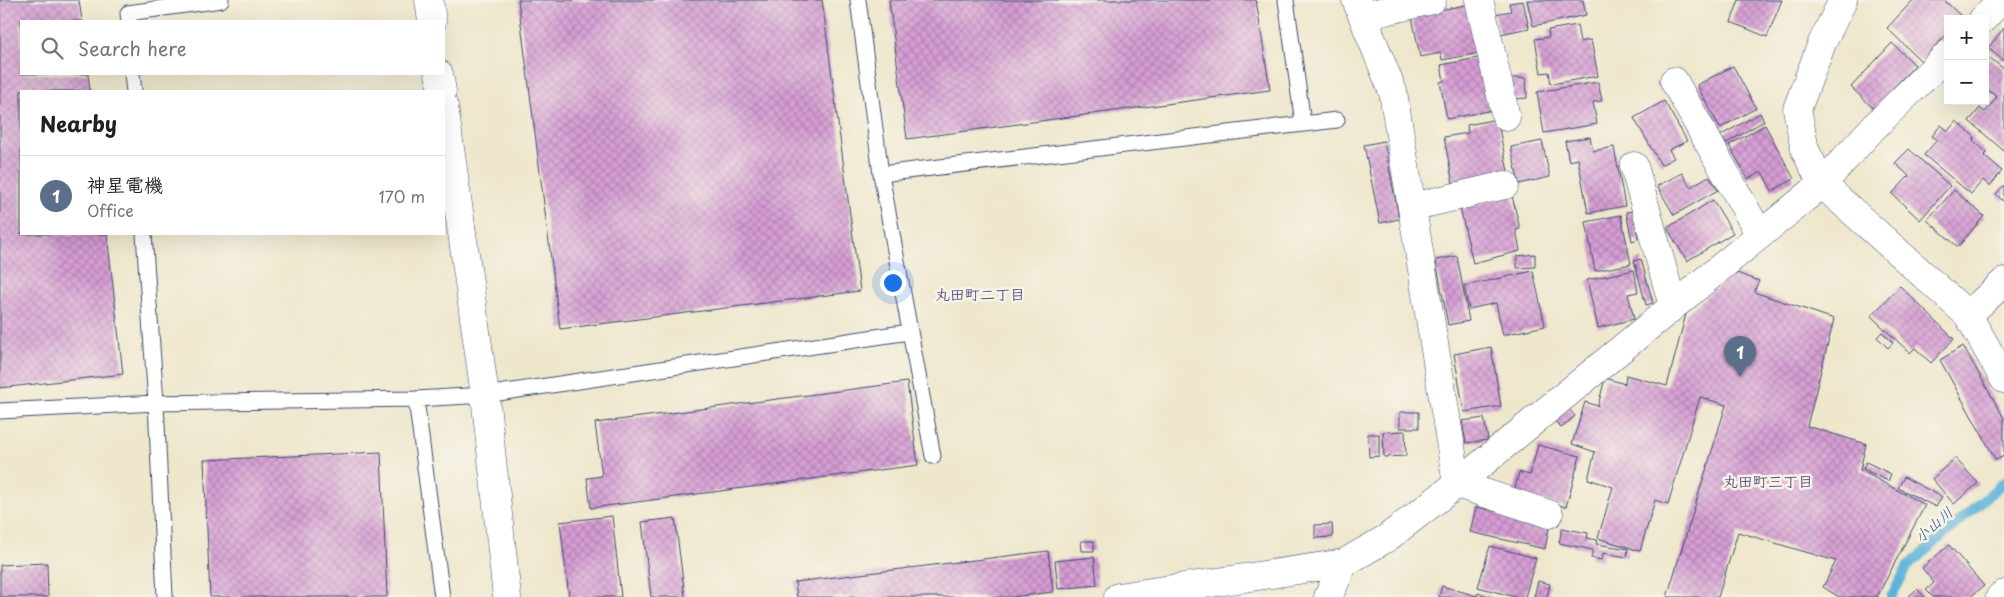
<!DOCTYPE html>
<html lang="en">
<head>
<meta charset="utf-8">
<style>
  :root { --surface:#fff; --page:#f6f6f6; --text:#202124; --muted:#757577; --line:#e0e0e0; --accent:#1f6fb2 }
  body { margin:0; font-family:"Playpen Sans","Klee One",sans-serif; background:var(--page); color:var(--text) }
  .controls { position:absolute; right:15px; top:15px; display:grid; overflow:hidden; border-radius:0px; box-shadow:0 5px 20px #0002 }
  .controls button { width:45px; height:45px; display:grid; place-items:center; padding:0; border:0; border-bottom:1px solid var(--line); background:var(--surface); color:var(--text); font:25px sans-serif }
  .you { position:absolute; left:892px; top:282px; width:18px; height:18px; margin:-12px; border:4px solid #fff; border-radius:50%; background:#1a73e8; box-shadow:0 0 0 8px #1a73e833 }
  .badge { display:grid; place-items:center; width:32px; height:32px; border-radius:50%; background:var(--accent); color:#fff; font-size:16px; font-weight:700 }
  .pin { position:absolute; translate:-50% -41px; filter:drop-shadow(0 1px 2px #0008) }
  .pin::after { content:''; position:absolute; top:26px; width:18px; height:15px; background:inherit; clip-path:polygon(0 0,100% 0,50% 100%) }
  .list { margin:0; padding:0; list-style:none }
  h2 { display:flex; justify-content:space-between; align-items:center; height:65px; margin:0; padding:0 20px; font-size:21px }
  h2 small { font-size:16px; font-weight:400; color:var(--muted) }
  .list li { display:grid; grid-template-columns:32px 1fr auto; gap:15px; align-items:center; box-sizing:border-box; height:80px; padding:0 20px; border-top:1px solid var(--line) }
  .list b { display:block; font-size:19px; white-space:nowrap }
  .list p { margin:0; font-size:16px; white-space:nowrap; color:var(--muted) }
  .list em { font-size:16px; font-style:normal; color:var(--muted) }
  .icon { flex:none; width:28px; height:28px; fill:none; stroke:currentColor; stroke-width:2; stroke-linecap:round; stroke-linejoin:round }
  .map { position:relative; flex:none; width:2004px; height:597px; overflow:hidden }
  .search { position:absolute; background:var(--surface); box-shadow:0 5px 20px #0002; left:20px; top:20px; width:425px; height:55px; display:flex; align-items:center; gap:12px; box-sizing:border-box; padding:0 18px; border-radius:0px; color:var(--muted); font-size:19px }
  .panel { position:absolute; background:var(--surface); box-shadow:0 5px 20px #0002; left:20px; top:90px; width:425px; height:145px; border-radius:0px }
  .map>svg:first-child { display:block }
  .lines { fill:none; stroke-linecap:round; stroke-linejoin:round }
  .stream { stroke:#5cb3d9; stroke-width:10 }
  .building { fill:url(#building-cross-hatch) }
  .service-casing { stroke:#3b4b6e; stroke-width:17 }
  .minor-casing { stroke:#3b4b6e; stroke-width:29 }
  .service { stroke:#fff; stroke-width:15 }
  .minor { stroke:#fff; stroke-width:28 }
  .labels { text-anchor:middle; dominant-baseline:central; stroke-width:5; stroke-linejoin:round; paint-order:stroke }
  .neighbourhood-label { font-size:15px; font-weight:bold; fill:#5d5687; stroke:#f7f3e8 }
  .water-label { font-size:15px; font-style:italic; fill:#2e5783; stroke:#f7f3e8 }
</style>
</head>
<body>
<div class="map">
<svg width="2004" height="597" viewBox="0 0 2004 597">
  <defs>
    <pattern id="building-cross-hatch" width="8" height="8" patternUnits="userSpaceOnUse" patternTransform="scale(1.25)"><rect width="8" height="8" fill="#d79ed4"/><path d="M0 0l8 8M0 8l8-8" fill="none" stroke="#ae81af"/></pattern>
  </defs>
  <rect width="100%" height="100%" fill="#f7f3e8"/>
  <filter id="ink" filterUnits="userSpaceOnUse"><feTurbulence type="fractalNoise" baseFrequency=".02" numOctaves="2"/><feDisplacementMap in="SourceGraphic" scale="10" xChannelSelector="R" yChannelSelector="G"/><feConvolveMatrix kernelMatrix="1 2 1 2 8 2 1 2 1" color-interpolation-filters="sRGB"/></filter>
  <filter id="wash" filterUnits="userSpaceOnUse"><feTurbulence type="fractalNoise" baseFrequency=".0096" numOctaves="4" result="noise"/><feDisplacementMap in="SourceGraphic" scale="20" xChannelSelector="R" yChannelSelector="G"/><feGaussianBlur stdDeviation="1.12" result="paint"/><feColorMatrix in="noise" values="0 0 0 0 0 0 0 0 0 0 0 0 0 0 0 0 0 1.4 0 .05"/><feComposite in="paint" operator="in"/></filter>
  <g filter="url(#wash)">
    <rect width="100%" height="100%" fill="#eee7cc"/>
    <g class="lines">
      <path class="stream" d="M1891,597L1908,566L2004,482"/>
    </g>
    <g id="blocks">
      <path class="building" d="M0,0H79L82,21H21V74H88L90,91H21V234H107L123,374L0,388Z
        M518,0H822L860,291L560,329Z
        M889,0H1256L1270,90L907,139Z
        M1527,0H1583L1586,15L1533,26Z
        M1739,0H1782L1767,37L1731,22Z
        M1913,0H1944L1962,17L1948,19V33L1921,61L1887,28Z
        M1523,1L1529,28L1500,34L1495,14L1511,11L1509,3Z
        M1470,4L1480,53L1442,60L1441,53L1420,57L1412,16Z
        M1577,25L1580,42L1591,40L1598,76L1551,84L1549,72L1541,73L1535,39L1549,37L1548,30Z
        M2004,28V61L1988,48Z
        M1892,43L1915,65L1874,109L1851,87Z
        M1483,57L1493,110L1447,119L1440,82L1444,81L1441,65Z
        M1990,58L2004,69V151L1969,121L1980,108L1985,112L1997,97L1985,88V65Z
        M1733,66L1756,108L1720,128L1697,85Z
        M1511,78H1526L1527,98L1512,99Z
        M1598,82L1602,101L1593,102L1597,124L1544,133L1537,92Z
        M1664,101L1687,141L1669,150L1674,158L1661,165L1634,118Z
        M1760,113L1764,121L1723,145L1718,137Z
        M1497,119L1509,176L1453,184L1444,137L1468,133L1467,125Z
        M1956,121L1975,137L1973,140L1987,153L1984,156L2002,171L1990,186L1983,180L1971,194L1924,155L1937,140L1932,136L1941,125L1948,131Z
        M1765,125L1794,179L1772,191L1762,172L1748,179L1729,145Z
        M1590,137L1593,151L1614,147L1625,206L1588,213L1578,159L1569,161L1565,141Z
        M1384,141L1399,219L1380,223L1364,145Z
        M1542,141L1550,177L1519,184L1511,147Z
        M1909,149L1950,186L1920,220L1892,194L1909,176L1895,163Z
        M1682,173L1690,187L1709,176L1718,190L1674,215L1657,186Z
        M2004,185V202L1996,194Z
        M1954,190L1984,216L1958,247L1927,220Z
        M1512,196L1520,229L1516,230L1520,251L1473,263L1460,208Z
        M1713,200L1733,233L1687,261L1667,228Z
        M1633,211L1638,239L1632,241L1626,212Z
        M1621,215L1631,264L1595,271L1586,222Z
        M1535,254V267L1517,268V256Z
        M1457,256L1469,321L1448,325L1436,260Z
        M1641,259L1653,303L1646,305L1634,261Z
        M1634,270L1638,292L1628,294L1634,319L1598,328L1587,280Z
        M1533,271L1545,326L1503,335L1496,303L1469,309L1464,286Z
        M1734,272L1759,281L1754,292L1834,319L1807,426L1866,444L1860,470L1925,505L1877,597H1839L1823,587L1836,561L1738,532L1718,597H1667L1726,405L1700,397L1668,504L1655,500L1640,551L1598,538L1613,487L1588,479L1595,452L1572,444L1585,402L1598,406L1605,378L1625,384L1626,375L1667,386L1686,314Z
        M1900,286L1954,339L1931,363L1915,348L1910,353L1871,316Z
        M1882,332L1893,343L1888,348L1877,337Z
        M1963,346L2004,418V456L1996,460L1940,360Z
        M1491,347L1501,406L1464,412L1454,354Z
        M907,382L918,465L591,508L587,478L602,476L595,423Z
        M1568,408L1575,416L1561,428L1554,420Z
        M1400,412H1419V428H1400Z
        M1484,418L1488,440L1466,443L1462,421Z
        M1405,431L1406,456L1384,457L1383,432Z
        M1368,434H1379V456L1369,457Z
        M1538,445L1580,456L1566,507L1514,492L1519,472L1530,475Z
        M381,452L387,597H210L204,460Z
        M1955,458L1978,483L1954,504L1932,479Z
        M1866,462L1891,474L1888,481L1863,469Z
        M1904,477L1942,497L1936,507L1898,488Z
        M1476,507L1550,523L1545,549L1470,532Z
        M612,516L621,597H569L560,522Z
        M675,518L685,597H651L642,522Z
        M1332,524L1333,537L1315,538V525Z
        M1562,528L1588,533L1587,538L1597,540L1596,544L1628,549L1627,557L1603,553L1602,560L1591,558L1593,550L1559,543Z
        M1081,541H1094V551H1082Z
        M1949,545L1984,586L1970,597H1933L1926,590L1934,583L1922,568Z
        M1490,546L1536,558L1525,597H1515L1478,587Z
        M1048,551L1053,592L1011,597H797L795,582Z
        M1094,557L1097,585L1058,589L1055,561Z
        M47,563L48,597H0V565Z
        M1538,581L1550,584L1547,597H1534Z
        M1442,586L1477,596L1478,593L1492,597H1439Z
        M1917,589L1925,597H1908Z"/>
    </g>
  </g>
  <g filter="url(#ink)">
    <use href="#blocks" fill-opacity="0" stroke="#3b4b6e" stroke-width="1"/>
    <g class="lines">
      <defs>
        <path id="service" d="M858,0L881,174L933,456
          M1286,0L1303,123
          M129,21L128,13L221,0
          M132,74L134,91
          M881,174L1337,120
          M144,234L156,403L165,597
          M416,399L442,597
          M0,411L156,403L416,399L485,395L909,332"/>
        <path id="minor" d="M429,0L432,21
          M1356,0L1393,92L1457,484
          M1479,0L1506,117
          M1843,0L1822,43L1797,109L1805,150L1822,184L1968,315L2004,379
          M1363,16L1432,0
          M1983,19L2001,0
          M439,74L442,91
          M1674,81L1760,235
          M444,106L485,395L507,597
          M1634,166L1673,306
          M1412,207L1505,185
          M1968,315L2004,282
          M1457,484L1549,514
          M1118,597L1344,563
          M1328,597L1344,563L1387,538L1457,484L1822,184L1872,129L1948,54
          M2000,597L2004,594"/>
      </defs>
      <use href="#service" class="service-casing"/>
      <use href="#minor" class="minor-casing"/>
      <use href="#service" class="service"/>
      <use href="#minor" class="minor"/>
    </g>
  </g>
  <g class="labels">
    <g class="neighbourhood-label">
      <text x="980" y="293">丸田町二丁目</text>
      <text x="1768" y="480">丸田町三丁目</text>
    </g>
    <g class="water-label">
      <text transform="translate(1933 524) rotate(-41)">小山川</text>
    </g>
  </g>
</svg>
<div class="controls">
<button>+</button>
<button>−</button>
</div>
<div class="you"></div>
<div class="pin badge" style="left:1740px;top:377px;background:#5c6f8a">1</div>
<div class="search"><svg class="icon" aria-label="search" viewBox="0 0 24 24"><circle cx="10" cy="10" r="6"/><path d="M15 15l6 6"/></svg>Search here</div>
<section class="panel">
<h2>Nearby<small></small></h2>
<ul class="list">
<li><span class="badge" style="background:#5c6f8a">1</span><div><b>神星電機</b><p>Office</p></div><em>170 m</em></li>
</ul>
</section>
</div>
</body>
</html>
